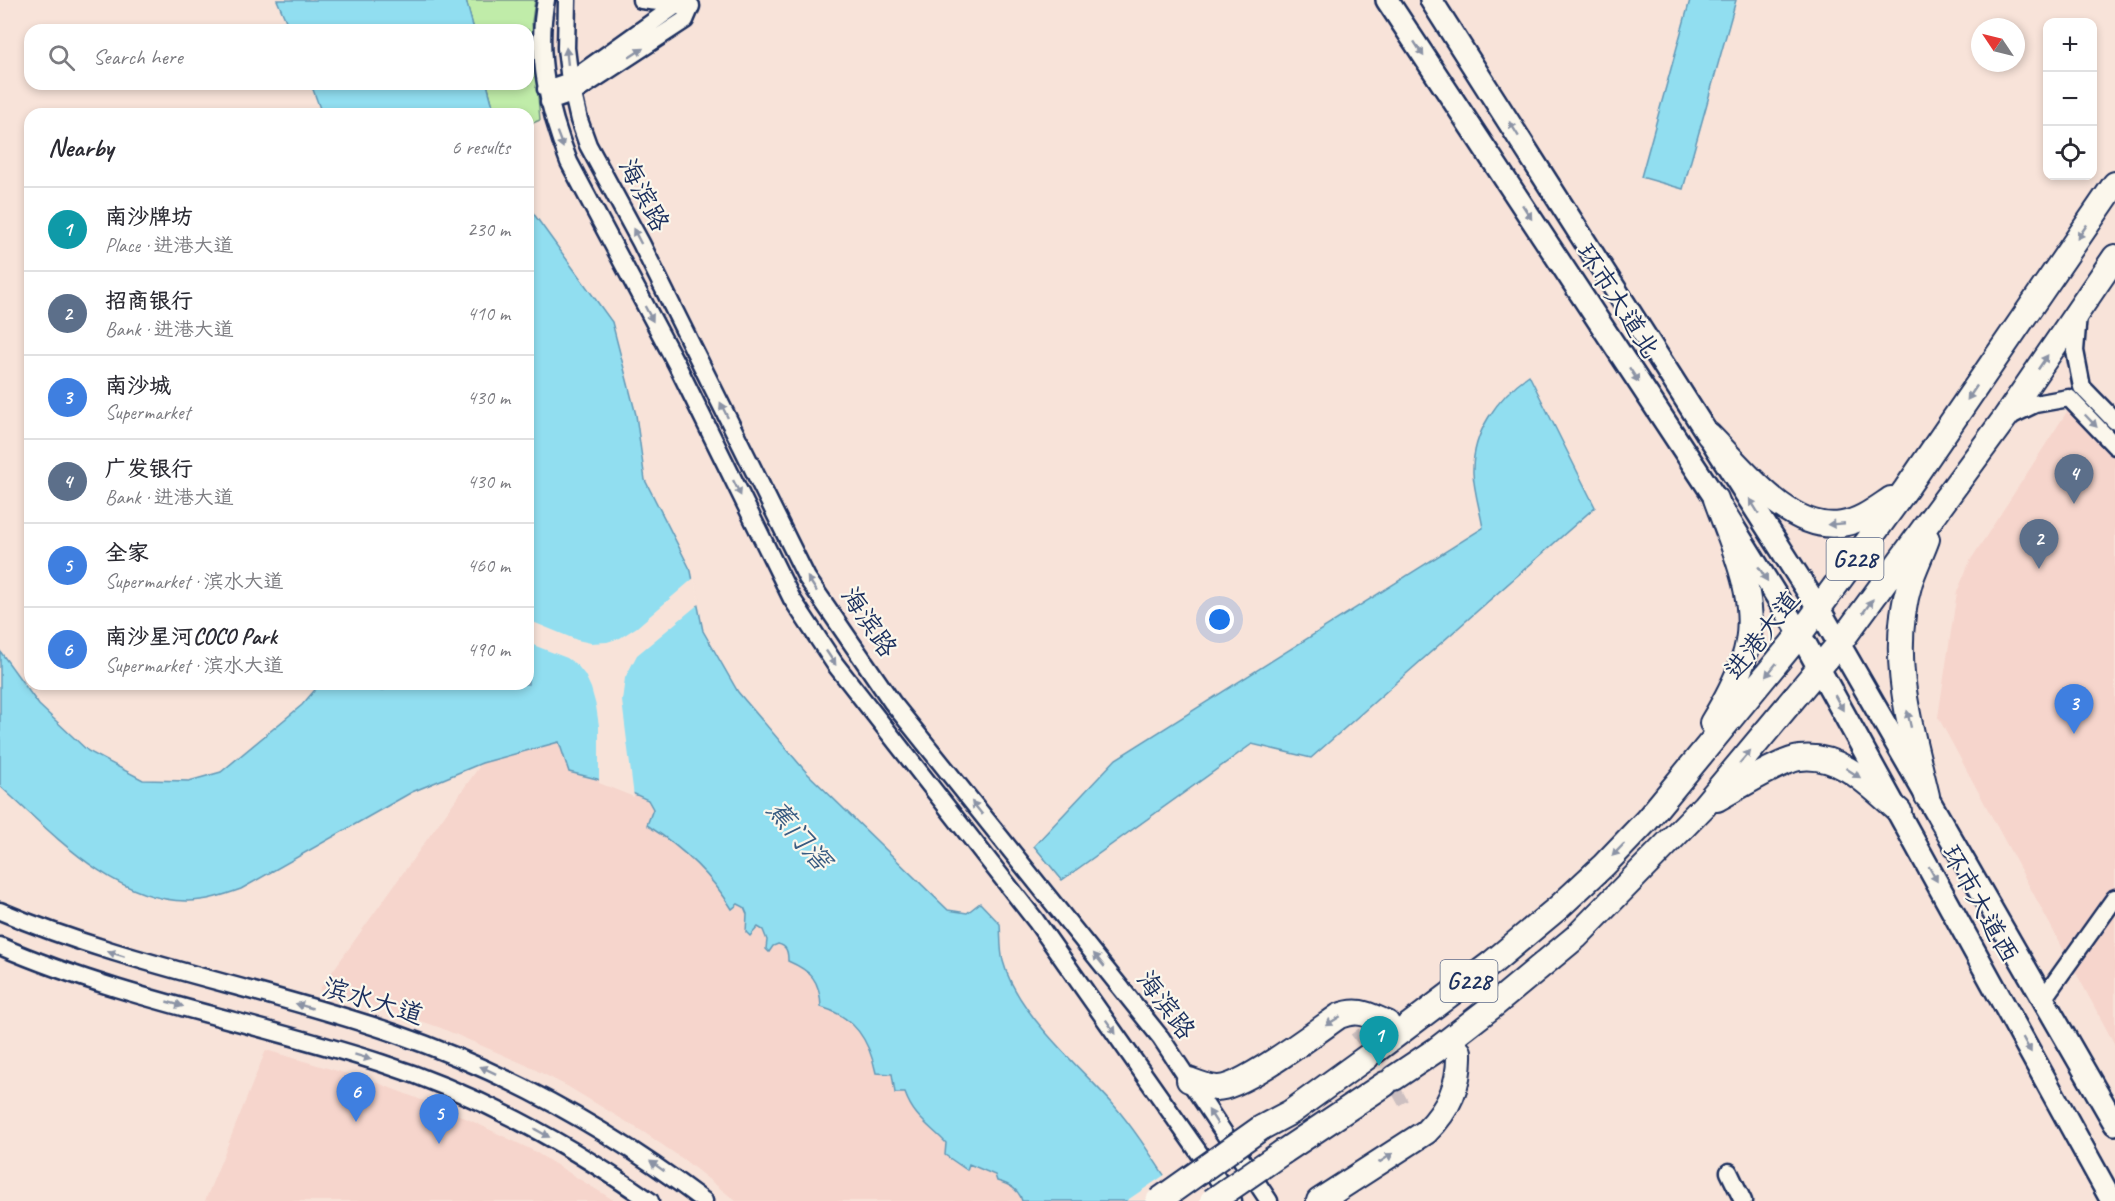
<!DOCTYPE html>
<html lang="en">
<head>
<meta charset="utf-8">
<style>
  :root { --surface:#fff; --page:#f2f2f3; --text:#2b2b33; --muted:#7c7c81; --line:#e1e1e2; --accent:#1a73e8 }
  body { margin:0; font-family:Caveat,"LXGW WenKai TC",sans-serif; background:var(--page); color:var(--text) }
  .controls { position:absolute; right:18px; top:18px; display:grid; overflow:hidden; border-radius:12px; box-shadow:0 3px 9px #0003 }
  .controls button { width:54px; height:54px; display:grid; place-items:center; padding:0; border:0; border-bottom:2px solid var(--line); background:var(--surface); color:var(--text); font:30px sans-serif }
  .compass { position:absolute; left:1971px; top:18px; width:54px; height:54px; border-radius:50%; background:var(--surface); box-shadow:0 3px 9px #0003; rotate:305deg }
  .you { position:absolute; left:1220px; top:620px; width:21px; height:21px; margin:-15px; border:4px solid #fff; border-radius:50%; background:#1a73e8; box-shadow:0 0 0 9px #1a73e833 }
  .badge { display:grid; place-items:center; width:39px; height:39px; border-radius:50%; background:var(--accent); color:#fff; font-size:20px; font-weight:700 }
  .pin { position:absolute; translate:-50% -50px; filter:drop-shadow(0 2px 3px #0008) }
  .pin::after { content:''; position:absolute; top:32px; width:21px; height:18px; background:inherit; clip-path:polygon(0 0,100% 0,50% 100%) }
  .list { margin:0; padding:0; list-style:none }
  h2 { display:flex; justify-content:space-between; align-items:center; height:78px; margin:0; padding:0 24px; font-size:26px }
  h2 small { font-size:20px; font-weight:400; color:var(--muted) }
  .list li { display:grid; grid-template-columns:39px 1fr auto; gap:18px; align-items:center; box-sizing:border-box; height:84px; padding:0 24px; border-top:2px solid var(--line) }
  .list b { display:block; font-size:22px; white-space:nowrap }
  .list p { margin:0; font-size:20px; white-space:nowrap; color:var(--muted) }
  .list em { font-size:20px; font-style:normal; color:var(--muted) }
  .icon { flex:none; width:33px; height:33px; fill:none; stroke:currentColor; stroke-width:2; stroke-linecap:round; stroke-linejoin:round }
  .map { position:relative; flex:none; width:2115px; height:1201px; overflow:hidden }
  .search { position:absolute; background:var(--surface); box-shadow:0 3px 9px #0003; left:24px; top:24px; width:510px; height:66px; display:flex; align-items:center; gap:15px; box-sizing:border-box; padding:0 21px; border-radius:18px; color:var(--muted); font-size:22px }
  .panel { position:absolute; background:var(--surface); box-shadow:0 3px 9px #0003; left:24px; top:108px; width:510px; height:582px; border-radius:18px }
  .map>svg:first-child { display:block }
  .built { fill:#f6d5cc }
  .green { fill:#c0eca9; stroke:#6e8e84; stroke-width:1.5 }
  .water { fill:#91def0; stroke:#6298b6; stroke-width:1.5 }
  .pier { fill:#f8e3d9 }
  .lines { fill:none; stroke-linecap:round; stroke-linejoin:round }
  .highway-tunnel { stroke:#ccbfc0; stroke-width:24; stroke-dasharray:24 12; stroke-linecap:butt }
  .minor-casing { stroke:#1b2f5e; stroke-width:21 }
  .major-casing { stroke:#1b2f5e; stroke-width:26 }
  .highway-casing { stroke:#1b2f5e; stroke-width:28 }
  .minor { stroke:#fbf7ec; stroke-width:16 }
  .major { stroke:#fbf7ec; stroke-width:21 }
  .highway { stroke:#fbf7ec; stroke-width:24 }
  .highway-bridge-casing { stroke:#1b2f5e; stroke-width:28; stroke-linecap:butt }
  .highway-bridge { stroke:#fbf7ec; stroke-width:24 }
  .oneway { fill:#8b93a5 }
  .labels { text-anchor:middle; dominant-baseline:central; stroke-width:4.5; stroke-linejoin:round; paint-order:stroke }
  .shield { fill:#fbf7ec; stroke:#5e6b89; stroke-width:1.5 }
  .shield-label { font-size:24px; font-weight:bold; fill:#1b2f5e }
  .street-label { font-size:26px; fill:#1b2f5e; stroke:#fbf7ec }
  .water-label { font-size:27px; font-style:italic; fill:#385b82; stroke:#fbf7ec }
</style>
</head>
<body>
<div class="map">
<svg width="2115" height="1201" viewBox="0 0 2115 1201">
  <rect width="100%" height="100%" fill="#f8e3d9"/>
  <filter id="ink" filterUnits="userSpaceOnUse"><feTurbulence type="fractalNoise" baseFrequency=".0167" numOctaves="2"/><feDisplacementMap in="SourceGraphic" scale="12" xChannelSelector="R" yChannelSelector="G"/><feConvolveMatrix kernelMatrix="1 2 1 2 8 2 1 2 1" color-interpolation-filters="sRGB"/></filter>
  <g filter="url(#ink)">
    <path class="built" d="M2070,407L2115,455V1045L1938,717L1957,592L1970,561Z
      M559,742L569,772L597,779L648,800L653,809L650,817L669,839L704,871L721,891L732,909L738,904L744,907L747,914L748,923L753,931L758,927L764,930L769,952L773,946L778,944L783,945L787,950L788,961L810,973L816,982L821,995V1006L832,1010L845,1018L866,1040L872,1056L876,1073H892L922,1122L933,1129L967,1170L968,1164L995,1175L997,1181L1007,1184L1020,1193L1022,1201H736L683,1159L645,1133L567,1086L526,1065L441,1028L398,1013L319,990L482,763Z
      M266,1050L375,1082L455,1113L532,1150L615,1201H205Z"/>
    <path class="green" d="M466,0H535L532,22L540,120L528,125V114H495L487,84H528V30H474Z"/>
    <path class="water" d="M277,0H466L474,30H290Z
      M1690,0H1736L1683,189L1641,177Z
      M311,84H487L495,114H322Z
      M528,206L612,322L636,415L645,480L691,571L703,631L738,692L807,773L948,910L967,913L980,903L1000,924C1001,936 1000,950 1003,961C1016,1012 1077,1064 1112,1103C1138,1133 1159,1168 1181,1201H1022C1019,1189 1009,1184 997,1181L995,1175L969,1164L967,1170L945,1155L946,1143C929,1125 914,1118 905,1093H895L892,1074L876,1073C869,1040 855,1017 821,1007C820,980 811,971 788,961C788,952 787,946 778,944L773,946L769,952L766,949L767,940L763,930L758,927L750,936L746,932L747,914L744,907L738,904L732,909C711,874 681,847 647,825L653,809L648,800L630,792L597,779L569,772L559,742L482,763L412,792L241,889C224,895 206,901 188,901C114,902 51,832 0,786V651L39,705L88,751L143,780L189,781L221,772L302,705L320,684H370L381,691L398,684H528Z
      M1529,375L1595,507L1311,758L1252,744L1062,880L1034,846L1116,759L1483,528C1480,510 1474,491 1473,473C1472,432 1497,398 1529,375Z"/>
    <path class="pier" d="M695,577L700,603L637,655L625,678L622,701L634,797L599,783V726L596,706L591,688L585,675L577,665L567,658L528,643V620L577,640L591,643L607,642L620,638L637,627Z
      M1166,1174L1184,1201H1126Z"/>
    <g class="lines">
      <path class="highway-tunnel" d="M1358,1044L1366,1038
        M1393,1095L1402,1090"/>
      <defs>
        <path id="minor" d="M546,0C535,55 549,111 569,162L677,365L792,599L835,664L1036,921L1233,1201
          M567,0L566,48L570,81L579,120L588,145L641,243L807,578L892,702L1161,1038L1269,1201
          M641,0L667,3L675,6
          M546,89L570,81L675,6H691L685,20L572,94L549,102
          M2078,314L2075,351L2082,387L2115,421
          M2008,417L2035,404L2069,398L2115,446
          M0,911C127,965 264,988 394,1033C507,1072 609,1129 704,1201
          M0,946C122,999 255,1022 381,1063C478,1094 567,1143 650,1201
          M2043,999L2115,898
          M1729,1172L1743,1201"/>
        <path id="major" d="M1387,0L1716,499L1800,634L2112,1201
          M1431,0L1819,609L2115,1124"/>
        <path id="highway" d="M1709,435C1742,468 1790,533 1842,524C1861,521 1876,509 1891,499
          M1712,723C1724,703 1735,683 1743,661C1763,607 1734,549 1716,499
          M1927,796C1910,724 1888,656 1910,582C1915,567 1922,553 1927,539
          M1717,799C1736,789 1781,760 1800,758C1841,753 1871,787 1899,811
          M1375,1051L1493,962L1559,907L1604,865L1647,820L1800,634L1906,489L2115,184
          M1394,1078L1436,1050L1494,1005L1576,937L1704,806L1839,644L2005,418L2115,257
          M1189,1080C1197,1083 1207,1087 1216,1088C1240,1090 1316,1032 1339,1016C1359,1008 1368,1015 1387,1023
          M1261,1128L1291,1112L1367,1057
          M1283,1152L1385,1084
          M1319,1201L1426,1132C1449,1109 1460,1085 1459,1052"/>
      </defs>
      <use href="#minor" class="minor-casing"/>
      <use href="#major" class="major-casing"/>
      <use href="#highway" class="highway-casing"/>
      <use href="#minor" class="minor"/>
      <use href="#major" class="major"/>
      <use href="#highway" class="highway"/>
      <defs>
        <path id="highway-bridge" d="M1158,1201L1261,1128
          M1212,1201L1283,1152"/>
      </defs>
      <use href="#highway-bridge" class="highway-bridge-casing"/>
      <use href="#highway-bridge" class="highway-bridge"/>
    </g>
    <defs><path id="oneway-solid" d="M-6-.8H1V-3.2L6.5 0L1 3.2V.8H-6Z" transform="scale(1.5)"/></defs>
    <g class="oneway">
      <use href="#oneway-solid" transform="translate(1419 49) rotate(57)"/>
      <use href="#oneway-solid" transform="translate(636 53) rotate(-33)"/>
      <use href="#oneway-solid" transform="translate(567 56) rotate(-96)"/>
      <use href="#oneway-solid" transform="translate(1514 129) rotate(-122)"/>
      <use href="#oneway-solid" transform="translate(560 140) rotate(69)"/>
      <use href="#oneway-solid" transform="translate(1527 212) rotate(57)"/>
      <use href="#oneway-solid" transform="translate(2082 232) rotate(124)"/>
      <use href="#oneway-solid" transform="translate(637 236) rotate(-118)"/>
      <use href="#oneway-solid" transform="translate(649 314) rotate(62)"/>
      <use href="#oneway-solid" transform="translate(2043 362) rotate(-56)"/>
      <use href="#oneway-solid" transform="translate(1634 375) rotate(57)"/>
      <use href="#oneway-solid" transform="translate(1972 393) rotate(124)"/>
      <use href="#oneway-solid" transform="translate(724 410) rotate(-116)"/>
      <use href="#oneway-solid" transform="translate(2091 421) rotate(46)"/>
      <use href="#oneway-solid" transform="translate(737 488) rotate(64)"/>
      <use href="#oneway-solid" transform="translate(1754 506) rotate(-122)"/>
      <use href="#oneway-solid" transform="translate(1836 524) rotate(175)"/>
      <use href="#oneway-solid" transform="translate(1763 574) rotate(58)"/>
      <use href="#oneway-solid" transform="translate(812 584) rotate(-123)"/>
      <use href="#oneway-solid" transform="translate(1868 606) rotate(-54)"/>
      <use href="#oneway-solid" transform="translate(831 658) rotate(56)"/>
      <use href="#oneway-solid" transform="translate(1771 670) rotate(129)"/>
      <use href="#oneway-solid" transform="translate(1839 703) rotate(61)"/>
      <use href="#oneway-solid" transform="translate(1909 719) rotate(-103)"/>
      <use href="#oneway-solid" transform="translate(1745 757) rotate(-50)"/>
      <use href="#oneway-solid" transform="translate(1853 773) rotate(33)"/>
      <use href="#oneway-solid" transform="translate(977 808) rotate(-129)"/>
      <use href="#oneway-solid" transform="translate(1618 850) rotate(134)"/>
      <use href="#oneway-solid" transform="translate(1933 874) rotate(61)"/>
      <use href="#oneway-solid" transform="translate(116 954) rotate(-163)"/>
      <use href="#oneway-solid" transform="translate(1099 960) rotate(-129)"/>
      <use href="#oneway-solid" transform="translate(175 1004) rotate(16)"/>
      <use href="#oneway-solid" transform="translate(304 1006) rotate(-164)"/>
      <use href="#oneway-solid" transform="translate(1333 1021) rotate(148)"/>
      <use href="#oneway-solid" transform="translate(1111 1027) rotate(55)"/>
      <use href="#oneway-solid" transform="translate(2027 1045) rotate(61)"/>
      <use href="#oneway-solid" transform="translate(363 1057) rotate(17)"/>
      <use href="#oneway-solid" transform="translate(488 1070) rotate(-155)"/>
      <use href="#oneway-solid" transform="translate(1213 1117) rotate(-123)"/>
      <use href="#oneway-solid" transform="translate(542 1133) rotate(29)"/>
      <use href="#oneway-solid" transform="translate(1386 1158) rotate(-33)"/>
      <use href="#oneway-solid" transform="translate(657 1166) rotate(-145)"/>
    </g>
  </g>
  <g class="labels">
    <g class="shield">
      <rect x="1826.5" y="538" width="57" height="42" rx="4.5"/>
      <rect x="1440.5" y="960" width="57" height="42" rx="4.5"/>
    </g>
    <g class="shield-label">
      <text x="1855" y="559">G228</text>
      <text x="1469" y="981">G228</text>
    </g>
    <g class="street-label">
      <text transform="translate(644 195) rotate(62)">海滨路</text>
      <text transform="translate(1618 301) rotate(57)">环市大道北</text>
      <text transform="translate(869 622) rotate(56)">海滨路</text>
      <text transform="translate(1762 635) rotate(-52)">进港大道</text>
      <text transform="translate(1980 904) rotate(61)">环市大道西</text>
      <text transform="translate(373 1001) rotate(17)">滨水大道</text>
      <text transform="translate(1166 1005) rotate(53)">海滨路</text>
    </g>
    <g class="water-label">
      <text transform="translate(799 835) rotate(50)">蕉门滘</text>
    </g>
  </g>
</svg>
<div class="controls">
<button>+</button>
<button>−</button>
<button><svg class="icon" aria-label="locate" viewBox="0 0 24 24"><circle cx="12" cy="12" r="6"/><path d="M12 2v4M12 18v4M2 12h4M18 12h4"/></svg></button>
</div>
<svg class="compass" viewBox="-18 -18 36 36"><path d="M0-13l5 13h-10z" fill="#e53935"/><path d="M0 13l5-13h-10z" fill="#7c7c81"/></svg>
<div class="you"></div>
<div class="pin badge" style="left:1379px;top:1066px;background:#0f9aa8">1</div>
<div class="pin badge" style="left:2039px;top:569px;background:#5c6f8a">2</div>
<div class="pin badge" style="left:2074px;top:734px;background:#3f7fe0">3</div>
<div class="pin badge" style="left:2074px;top:504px;background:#5c6f8a">4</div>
<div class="pin badge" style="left:439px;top:1144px;background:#3f7fe0">5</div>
<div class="pin badge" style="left:356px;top:1122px;background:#3f7fe0">6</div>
<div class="search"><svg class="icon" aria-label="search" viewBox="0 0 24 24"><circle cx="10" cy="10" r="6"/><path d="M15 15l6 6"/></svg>Search here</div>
<section class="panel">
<h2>Nearby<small>6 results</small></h2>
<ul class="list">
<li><span class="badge" style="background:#0f9aa8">1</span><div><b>南沙牌坊</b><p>Place · 进港大道</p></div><em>230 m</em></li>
<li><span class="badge" style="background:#5c6f8a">2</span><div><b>招商银行</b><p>Bank · 进港大道</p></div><em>410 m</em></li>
<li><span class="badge" style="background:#3f7fe0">3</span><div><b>南沙城</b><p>Supermarket</p></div><em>430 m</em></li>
<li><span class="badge" style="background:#5c6f8a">4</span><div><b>广发银行</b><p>Bank · 进港大道</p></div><em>430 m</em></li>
<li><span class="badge" style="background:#3f7fe0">5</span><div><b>全家</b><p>Supermarket · 滨水大道</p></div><em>460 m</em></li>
<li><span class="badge" style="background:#3f7fe0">6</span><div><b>南沙星河COCO Park</b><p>Supermarket · 滨水大道</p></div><em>490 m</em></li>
</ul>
</section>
</div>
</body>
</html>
